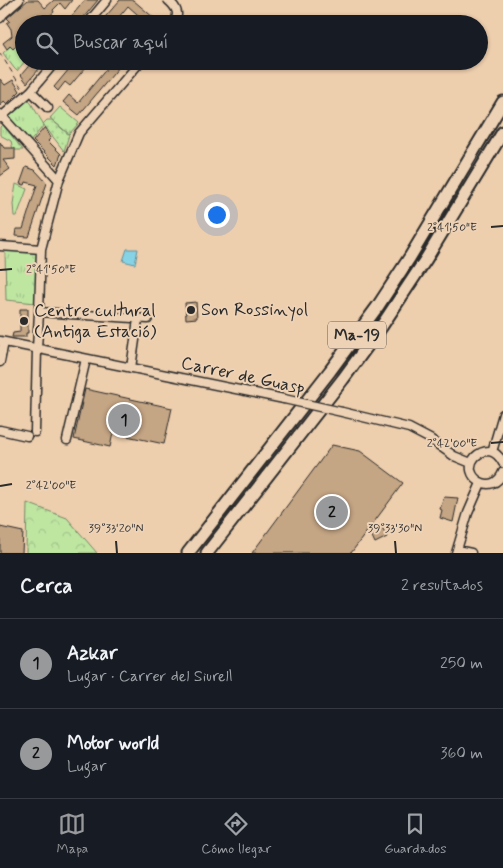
<!DOCTYPE html>
<html lang="es">
<head>
<meta charset="utf-8">
<style>
  :root { --surface:#171b24; --page:#242831; --text:#f1f3f6; --muted:#9ea1a6; --line:#363941; --accent:#98999b }
  body { margin:0; font-family:Mynerve,sans-serif; background:var(--page); color:var(--text) }
  .you { position:absolute; left:216px; top:214px; width:18px; height:18px; margin:-12px; border:4px solid #fff; border-radius:50%; background:#1a73e8; box-shadow:0 0 0 8px #1a73e833 }
  .badge { display:grid; place-items:center; width:32px; height:32px; border-radius:50%; background:var(--accent); color:#111; font-size:16px; font-weight:700 }
  .pin { position:absolute; translate:-50% -50%; border:2px solid #fff; box-shadow:0 1px 5px #0006 }
  .list { margin:0; padding:0; list-style:none }
  h2 { display:flex; justify-content:space-between; align-items:center; height:65px; margin:0; padding:0 20px; font-size:21px }
  h2 small { font-size:16px; font-weight:400; color:var(--muted) }
  .list li { display:grid; grid-template-columns:32px 1fr auto; gap:15px; align-items:center; box-sizing:border-box; height:90px; padding:0 20px; border-top:1px solid var(--line) }
  .list b { display:block; font-size:19px; white-space:nowrap }
  .list p { margin:0; font-size:16px; white-space:nowrap; color:var(--muted) }
  .list em { font-size:16px; font-style:normal; color:var(--muted) }
  .icon { flex:none; width:28px; height:28px; fill:none; stroke:currentColor; stroke-width:2; stroke-linecap:round; stroke-linejoin:round }
  .map { position:relative; flex:none; width:503px; height:553px; overflow:hidden }
  .search { position:absolute; background:var(--surface); box-shadow:0 1px 4px #0004; left:15px; right:15px; top:15px; height:55px; display:flex; align-items:center; gap:12px; box-sizing:border-box; padding:0 18px; border-radius:28px; color:var(--muted); font-size:19px }
  .sheet { height:245px; background:var(--surface) }
  nav { display:flex; justify-content:space-around; align-items:center; box-sizing:border-box; height:70px; border-top:1px solid var(--line); background:var(--surface); font-size:14px; color:var(--muted) }
  nav a { display:grid; justify-items:center; gap:2px }
  nav .on { color:var(--accent) }
  .map>svg:first-child { display:block }
  .grass { fill:url(#grass-dots); stroke:#748866 }
  .forest { fill:url(#forest-crowns); stroke:#748866 }
  .park { fill:url(#park-tufts); stroke:#748866 }
  .garden { fill:#bee6a1; stroke:#748866 }
  .water { fill:#86d3e6; stroke:#62909b }
  .building { fill:#c4a584; stroke:#2b2b2b }
  .lines { fill:none; stroke-linecap:round; stroke-linejoin:round }
  .minor-casing { stroke:#2b2b2b; stroke-width:11 }
  .highway-casing { stroke:#2b2b2b; stroke-width:15 }
  .path { stroke:#2b2b2b; stroke-width:1; stroke-dasharray:5 4; stroke-linecap:butt }
  .minor { stroke:#eed2b5; stroke-width:8 }
  .highway { stroke:#eed2b5; stroke-width:11 }
  .minor-bridge-casing { stroke:#2b2b2b; stroke-width:11; stroke-linecap:butt }
  .minor-bridge { stroke:#eed2b5; stroke-width:8 }
  .ticks { fill:none; stroke:#2b2b2b; stroke-width:2 }
  .poi-dot { fill:#2b2b2b; stroke:#eed2b5; stroke-width:2 }
  .labels { text-anchor:middle; dominant-baseline:central; stroke-width:4; stroke-linejoin:round; paint-order:stroke }
  .shield { fill:#eed2b5; stroke:#665d54; stroke-width:1 }
  .shield-label { font-size:16px; font-weight:bold; fill:#2b2b2b }
  .poi-label { font-size:18px; fill:#2b2b2b; stroke:#eed2b5; text-anchor:start }
  .street-label { font-size:18px; fill:#2b2b2b; stroke:#eed2b5 }
  .ticks-label { font-size:12px; text-anchor:middle; fill:#2b2b2b; stroke:#eed2b5; stroke-width:4; stroke-linejoin:round; paint-order:stroke }
</style>
</head>
<body>
<div class="map">
<svg width="503" height="553" viewBox="0 0 503 553">
  <defs>
    <pattern id="grass-dots" width="8" height="8" patternUnits="userSpaceOnUse" patternTransform="scale(1.25)"><rect width="8" height="8" fill="#bee6a1"/><path d="M2 2h.1M6 6h.1" fill="none" stroke="#a3c58b" stroke-width="1.8" stroke-linecap="round"/></pattern>
    <pattern id="forest-crowns" width="20" height="18" patternUnits="userSpaceOnUse" patternTransform="scale(1.25)"><rect width="20" height="18" fill="#bee6a1"/><path d="M2 6a3 3 0 1 1 6 0M12 15a3 3 0 1 1 6 0" fill="none" stroke="#a3c58b"/></pattern>
    <pattern id="park-tufts" width="24" height="20" patternUnits="userSpaceOnUse" patternTransform="scale(1.25)"><rect width="24" height="20" fill="#bee6a1"/><path d="M3 7l-1-3M5 7V3M7 7l1-3M15 17l-1-3M17 17v-4M19 17l1-3" fill="none" stroke="#a3c58b"/></pattern>
  </defs>
  <rect width="100%" height="100%" fill="#edcead"/>
  <filter id="ink" filterUnits="userSpaceOnUse"><feTurbulence type="fractalNoise" baseFrequency=".02" numOctaves="2"/><feDisplacementMap in="SourceGraphic" scale="10" xChannelSelector="R" yChannelSelector="G"/><feConvolveMatrix kernelMatrix="1 2 1 2 8 2 1 2 1" color-interpolation-filters="sRGB"/></filter>
  <g filter="url(#ink)">
    <path class="grass" d="M47,120H52L69,135L64,151L43,124Z"/>
    <path class="forest" d="M27,503L67,518L97,553H26Z"/>
    <path class="park" d="M15,42H24L21,45L24,49V61H25L17,71L14,68L3,53Z
      M28,98L44,125L29,143L8,119V117Z
      M60,107L79,123L69,134L50,118Z
      M2,125H3L23,150H13L11,141L0,135V127Z
      M5,250L36,253L37,255L36,303L6,300Z"/>
    <path class="garden" d="M16,184L27,189L17,216H14L13,204Z"/>
    <path class="water" d="M127,249H138L135,264L123,261Z"/>
    <path class="building" d="M28,0H38L45,8L54,0H72L65,9L60,3L53,10L54,12L42,22L41,20L36,24H24V49L19,43L13,49L10,46L7,49L3,43L12,36L11,29L7,23L10,21L7,18Z
      M85,0H98L78,24H65Z
      M120,0H133L161,24H144L146,22L128,6L113,24H99Z
      M33,61H46L27,83L21,75Z
      M62,61H79L86,67L70,86L65,82L58,91L54,87L70,68Z
      M113,61H124L79,115L63,102L69,95L78,103Z
      M0,79L5,85L13,80L20,91L7,104L4,101L0,106Z
      M45,127L51,138L48,141L61,154L57,165L33,141Z
      M0,142L4,148H15V159L3,160L10,169L0,176Z
      M26,167L35,170L47,183L29,237L15,236L16,229H23L37,185L26,182L25,185L20,184Z
      M196,302L197,318L186,319L185,303Z
      M20,309H28V333H26V337H12L13,333L20,332Z
      M85,389L172,408L164,444L113,433L110,447L74,439Z
      M332,445L360,451L403,483L351,553H252Z
      M444,497L458,498L453,522L440,518L442,510L440,509Z
      M381,525L387,537L375,543L369,530Z
      M0,527L23,532L22,553H0Z"/>
    <g class="lines">
      <defs>
        <path id="minor" d="M168,0C176,7 181,14 173,24
          M0,18L3,14L19,0
          M87,24L107,0
          M31,91L48,108
          M0,114L59,180
          M0,118L31,91L56,61
          M0,246L41,249
          M39,312L41,249L59,180L79,133L141,61
          M0,341L284,399
          M0,362L4,342
          M131,368L138,319
          M342,412L409,428L430,439L454,456L471,463
          M0,430L27,436
          M35,432L37,349L39,312L148,319
          M67,440L86,359
          M492,452L503,414
          M503,463C500,457 496,452 489,451C484,451 479,453 475,457C459,476 493,498 503,472
          M457,550L471,553
          M456,553L468,513L481,483"/>
        <path id="highway" d="M188,553L330,371L378,306L410,257L503,102
          M207,553L343,379L381,327L426,259L503,132"/>
      </defs>
      <use href="#minor" class="minor-casing"/>
      <use href="#highway" class="highway-casing"/>
      <path class="path" d="M0,53L23,90"/>
      <use href="#minor" class="minor"/>
      <use href="#highway" class="highway"/>
      <defs>
        <path id="minor-bridge" d="M284,399L342,412"/>
      </defs>
      <use href="#minor-bridge" class="minor-bridge-casing"/>
      <use href="#minor-bridge" class="minor-bridge"/>
    </g>
  </g>
  <path class="ticks" d="M491,227L503,226M0,270L12,269M491,443L503,442M0,486L12,484M116,541L117,553M395,541L396,553"/>
  <g class="poi-dot">
    <circle cx="191" cy="310" r="5"/>
    <circle cx="24" cy="321" r="5"/>
  </g>
  <g class="labels">
    <rect class="shield" x="328" y="321.5" width="58" height="27" rx="4"/>
    <g class="shield-label">
      <text x="357" y="335">Ma-19</text>
    </g>
    <g class="poi-label">
      <text x="201" y="310">Son Rossinyol</text>
      <text x="34" y="311">Centre cultural<tspan x="34" dy="21">(Antiga Estació)</tspan></text>
    </g>
    <g class="street-label">
      <text transform="translate(243 376) rotate(12)">Carrer de Guasp</text>
    </g>
  </g>
  <g class="ticks-label">
    <text x="452" y="231">2°41'50"E</text>
    <text x="51" y="273">2°41'50"E</text>
    <text x="452" y="447">2°42'00"E</text>
    <text x="51" y="489">2°42'00"E</text>
    <text x="116" y="532">39°33'20"N</text>
    <text x="395" y="532">39°33'30"N</text>
  </g>
</svg>
<div class="you"></div>
<div class="pin badge" style="left:124px;top:420px">1</div>
<div class="pin badge" style="left:332px;top:512px">2</div>
<div class="search"><svg class="icon" aria-label="search" viewBox="0 0 24 24"><circle cx="10" cy="10" r="6"/><path d="M15 15l6 6"/></svg>Buscar aquí</div>
</div>
<section class="sheet">
<h2>Cerca<small>2 resultados</small></h2>
<ul class="list">
<li><span class="badge">1</span><div><b>Azkar</b><p>Lugar · Carrer del Siurell</p></div><em>250 m</em></li>
<li><span class="badge">2</span><div><b>Motor world</b><p>Lugar</p></div><em>360 m</em></li>
</ul>
</section>
<nav>
<a class="on"><svg class="icon" aria-label="map" viewBox="0 0 24 24"><path d="M3 6l6-2 6 2 6-2v14l-6 2-6-2-6 2zM9 4v14M15 6v14"/></svg>Mapa</a>
<a><svg class="icon" aria-label="directions" viewBox="0 0 24 24"><path d="M12 3l9 9-9 9-9-9zM9 14v-3h6M13 9l2 2-2 2"/></svg>Cómo llegar</a>
<a><svg class="icon" aria-label="saved" viewBox="0 0 24 24"><path d="M7 4h10v16l-5-4-5 4z"/></svg>Guardados</a>
</nav>
</body>
</html>
